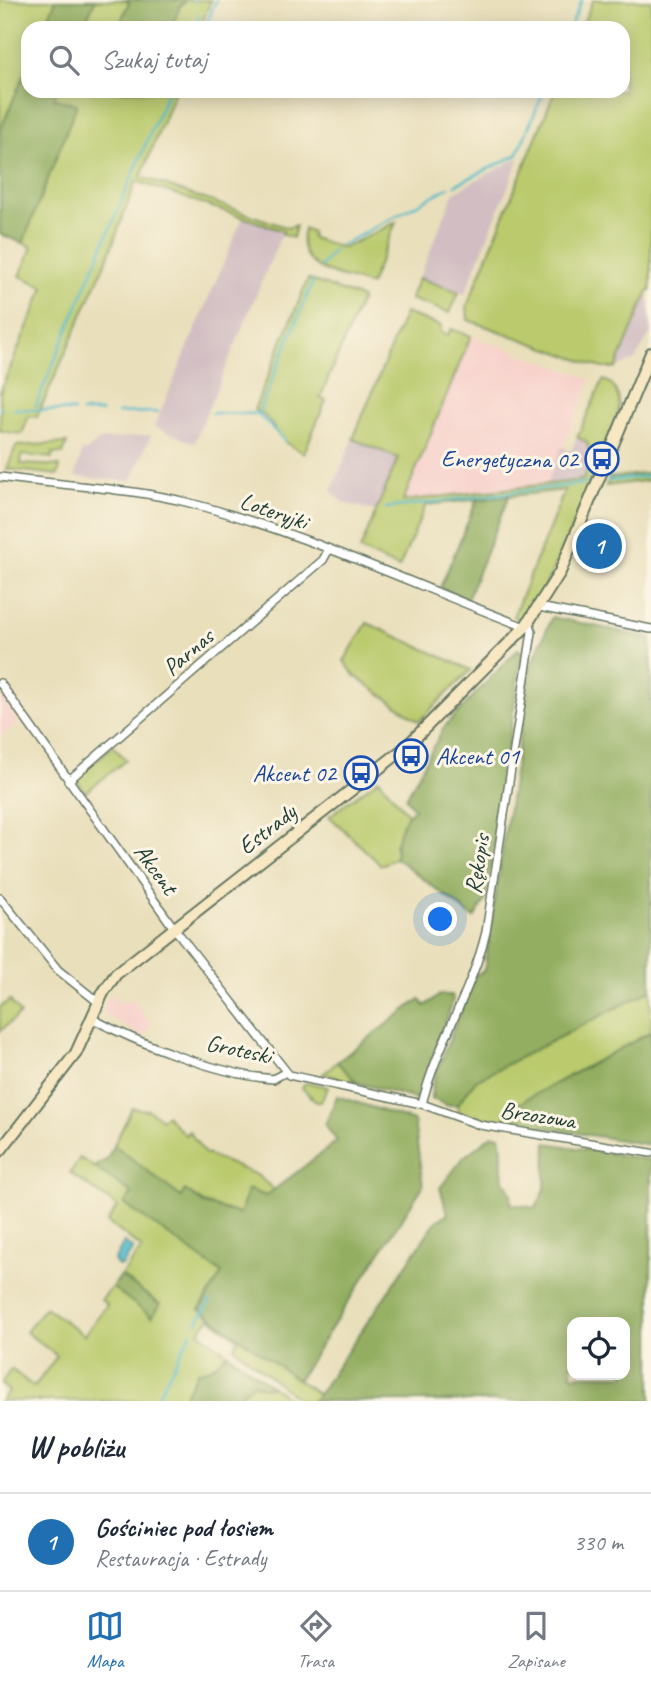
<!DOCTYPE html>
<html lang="pl">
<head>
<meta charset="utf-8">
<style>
  :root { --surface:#fff; --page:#f2f2f3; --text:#1f2937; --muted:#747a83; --line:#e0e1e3; --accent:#1f6fb2 }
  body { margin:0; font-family:Caveat,sans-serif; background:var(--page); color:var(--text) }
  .controls { position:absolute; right:21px; bottom:21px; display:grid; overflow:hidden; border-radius:14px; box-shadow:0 4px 18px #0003 }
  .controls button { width:63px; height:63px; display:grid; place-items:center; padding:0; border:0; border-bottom:2px solid var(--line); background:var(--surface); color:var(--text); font:35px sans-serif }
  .you { position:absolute; left:441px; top:920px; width:24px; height:24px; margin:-18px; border:5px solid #fff; border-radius:50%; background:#1a73e8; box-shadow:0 0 0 10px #1a73e833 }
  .badge { display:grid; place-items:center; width:46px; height:46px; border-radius:50%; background:var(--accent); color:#fff; font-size:23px; font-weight:700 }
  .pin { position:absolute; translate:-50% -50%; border:4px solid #fff; box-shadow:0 2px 7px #0006 }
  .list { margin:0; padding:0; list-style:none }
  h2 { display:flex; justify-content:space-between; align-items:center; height:91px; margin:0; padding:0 28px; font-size:30px }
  h2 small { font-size:23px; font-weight:400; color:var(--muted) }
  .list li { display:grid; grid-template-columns:46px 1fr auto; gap:21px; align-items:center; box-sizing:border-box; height:98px; padding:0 28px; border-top:2px solid var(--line) }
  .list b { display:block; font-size:26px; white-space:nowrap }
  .list p { margin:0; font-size:23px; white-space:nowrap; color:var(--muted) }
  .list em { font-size:23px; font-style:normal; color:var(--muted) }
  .icon { flex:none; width:38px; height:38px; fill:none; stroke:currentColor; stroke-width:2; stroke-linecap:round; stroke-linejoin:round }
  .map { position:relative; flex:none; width:651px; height:1401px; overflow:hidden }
  .search { position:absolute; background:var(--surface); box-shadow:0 4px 18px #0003; left:21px; right:21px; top:21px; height:77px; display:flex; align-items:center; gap:18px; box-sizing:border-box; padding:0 24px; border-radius:21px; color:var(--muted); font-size:26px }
  .sheet { height:189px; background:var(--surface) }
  nav { display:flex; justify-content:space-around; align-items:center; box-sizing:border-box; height:98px; border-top:2px solid var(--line); background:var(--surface); font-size:19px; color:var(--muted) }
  nav a { display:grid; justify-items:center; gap:4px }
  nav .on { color:var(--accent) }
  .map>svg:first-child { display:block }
  .built { fill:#f7d0ca }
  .industrial { fill:#d2bec2 }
  .green { fill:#baca6d; stroke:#6c8450; stroke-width:2 }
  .forest { fill:#93ae60; stroke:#59764a; stroke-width:2; fill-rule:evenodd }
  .water { fill:#4cb8c8; stroke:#367a7e; stroke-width:2 }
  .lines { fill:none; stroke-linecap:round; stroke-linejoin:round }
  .stream { stroke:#4cb8c8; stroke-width:2.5 }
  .street-casing { stroke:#667663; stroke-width:10 }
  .secondary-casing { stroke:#667663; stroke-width:14 }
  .street { stroke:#fff; stroke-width:7 }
  .secondary { stroke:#f7e8c3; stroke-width:10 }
  .labels { text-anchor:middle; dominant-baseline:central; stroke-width:6; stroke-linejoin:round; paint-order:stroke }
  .transit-label { font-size:24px; fill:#164399; stroke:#fcf5e5; text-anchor:end }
  .street-label { font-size:24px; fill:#1f3d34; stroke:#fcf5e5 }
</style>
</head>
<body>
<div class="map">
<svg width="651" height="1401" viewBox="0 0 651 1401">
  <rect width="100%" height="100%" fill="#fcf5e5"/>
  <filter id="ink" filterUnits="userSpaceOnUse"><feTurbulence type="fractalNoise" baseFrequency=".0143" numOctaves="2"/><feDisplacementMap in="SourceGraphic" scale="14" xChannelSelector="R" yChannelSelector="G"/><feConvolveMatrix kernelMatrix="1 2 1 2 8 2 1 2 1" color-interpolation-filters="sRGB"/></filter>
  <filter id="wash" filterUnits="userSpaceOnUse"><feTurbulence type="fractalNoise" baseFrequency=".00686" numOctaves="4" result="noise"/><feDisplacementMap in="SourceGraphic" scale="28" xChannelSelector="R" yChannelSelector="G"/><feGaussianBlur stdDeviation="1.57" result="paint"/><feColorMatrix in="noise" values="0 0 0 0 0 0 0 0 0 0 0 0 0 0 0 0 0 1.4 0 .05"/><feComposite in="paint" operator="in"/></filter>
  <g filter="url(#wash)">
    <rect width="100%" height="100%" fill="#e9dfbb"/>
    <path class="built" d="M471,336L591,379L547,484L402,501Z
      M0,693L18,723L0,737Z
      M109,994L123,1004L131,998L152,1025L142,1037L103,1012Z"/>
    <path class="industrial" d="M520,157L465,294L419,278L454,192Z
      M243,217L283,231L194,443L154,427Z
      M648,290L651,332L635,360L616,368Z
      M151,435L131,481L75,477L82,450L85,452L99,440Z
      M577,437L587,441L591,460L583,480L547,484L562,447L571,451Z
      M353,439L398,458L376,511L344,503L331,491Z"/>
    <path class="green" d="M0,0H56L44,28H28V65L0,131Z
      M95,0H125L129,3L118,28H83Z
      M186,0H211L200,28H171L180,6Z
      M593,0H651V291H648L616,368H602L468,320L467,306L555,91H623V28H581Z
      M57,91H175L141,177L288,228L296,225L293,238L282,234L283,231L136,181L108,257L37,417L29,416L22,434L0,431V392L44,287L20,276L32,247L23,243L77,104L53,99Z
      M396,222L370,285C342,275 293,272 304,229L311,231L312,238L344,248Z
      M419,278L459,292L450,313L410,299Z
      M308,279L362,298L320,398L326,400L304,453L286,443L264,415L254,410Z
      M405,313L441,326V332L448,335L451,329L471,336L403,501L583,480L591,460L587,442L577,437L603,380C614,382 621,397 619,409C615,427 604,446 597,464C576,516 558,575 522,620L513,617L565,490L426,505L399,568L360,550L398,458L353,439Z
      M67,443L63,454L53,453L52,458L22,455L21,464L60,466L58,475L7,469L16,446Z
      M651,473V480L606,486L609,478Z
      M367,623L471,670L419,721L355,676L344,661Z
      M113,746L126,760L85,793L76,778Z
      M379,779L408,814L395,845L396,858L381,865L329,816Z
      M651,990V1032L528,1098L504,1121L460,1114L457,1105L476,1080Z
      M10,1000L20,1014L0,1031V1007Z
      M337,1062L358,1083L323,1074Z
      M310,1083L328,1087L321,1102H317L302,1088L304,1084Z
      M132,1108L148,1110L162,1119L166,1115L185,1135L189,1131L204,1153L257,1175L276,1191L266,1197L259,1195L240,1214L204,1203L185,1191L181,1198L114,1145Z
      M80,1158L133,1193L125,1204L222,1273L200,1309L318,1394L314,1400L302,1401L294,1396L234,1347L238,1339L210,1318L199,1332L227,1353L213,1367L198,1372L181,1401H0L9,1391L1,1384L11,1369L34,1387L57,1356L26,1332L45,1307L84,1335L107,1305L101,1300L112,1287L152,1316L160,1304L121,1276L142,1248L107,1222L118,1207L70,1173Z
      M253,1383L265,1388L272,1386L287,1397L284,1401H233Z"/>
    <path class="forest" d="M56,0H95L83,28H44Z
      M125,0H186L180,6L171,28H118L129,3Z
      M28,65V91H57L54,99L77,104L23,243L0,234V131Z
      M509,496L467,599L440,588L477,500Z
      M552,617L651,638V990L476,1080L457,1105H446L431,1098L433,1082L474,976L484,971L530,669Z
      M518,649L522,652L485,901L474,918L396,858C395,839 400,822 414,809L406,798L444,727Z
      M440,995H452L453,1001L417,1099L358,1083L337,1062L420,999L425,1006Z
      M651,1032V1145L504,1121L516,1106L528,1098Z
      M337,1096L414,1121L423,1186L298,1380L200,1309L222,1273L124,1204L132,1193L94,1167L107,1159L114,1145L181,1197L185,1190L204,1204L240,1214L248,1189L266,1196L337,1141L325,1125Z
      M492,1135L500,1136C504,1150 500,1163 503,1177C506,1188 513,1190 511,1204L536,1208L545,1189L546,1143L651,1160V1401H314L436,1221L448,1214L440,1188L464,1157ZM572,1322H625V1375H572Z
      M121,1276L160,1305L152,1317L112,1287Z
      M227,1353L272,1386L265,1388L253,1383L233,1401H181L198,1372L213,1367Z"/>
    <path class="water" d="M124,1242L133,1249L122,1266H118L114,1261Z"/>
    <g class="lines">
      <path class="stream" d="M193,0L194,2
        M195,28L199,15
        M205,28L216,0
        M570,28L582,0
        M455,185L517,155L544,91
        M342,245L449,187
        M321,266L335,249
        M36,405L168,91
        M0,408H2
        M14,409L74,411
        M82,412H101
        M117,413L158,412
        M212,413L258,414L285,441
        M258,414L313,281
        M608,481L651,476
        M386,508L589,483
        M197,1323L210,1301
        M155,1401L191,1333"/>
    </g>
  </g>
  <g filter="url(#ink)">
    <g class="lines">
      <defs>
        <path id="street" d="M0,477C64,486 127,487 190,503C305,533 414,585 525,627
          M539,607L651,629
          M0,683L171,924L289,1075L422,1104L480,1125L651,1153
          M68,781L323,560L329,549
          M0,898L58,970L98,1002
          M91,1018C137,1043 221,1075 273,1079L286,1072
          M422,1104C437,1044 472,991 486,932L532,632L529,620"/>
        <path id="secondary" d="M0,1151L76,1053L103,993L116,974L405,748L525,627L560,572L651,353"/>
      </defs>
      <use href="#street" class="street-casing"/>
      <use href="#secondary" class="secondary-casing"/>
      <use href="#street" class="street"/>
      <use href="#secondary" class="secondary"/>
    </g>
  </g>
  <defs>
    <symbol id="bus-ring" viewBox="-11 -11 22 22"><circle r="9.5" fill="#fcf5e5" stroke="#1a4fb4" stroke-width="1.5"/><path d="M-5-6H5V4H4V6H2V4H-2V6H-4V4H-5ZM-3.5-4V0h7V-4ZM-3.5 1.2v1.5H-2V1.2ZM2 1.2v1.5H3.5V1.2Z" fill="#1a4fb4"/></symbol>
  </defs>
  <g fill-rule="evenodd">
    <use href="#bus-ring" x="583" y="440" width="38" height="38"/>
    <use href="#bus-ring" x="392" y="737" width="38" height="38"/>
    <use href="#bus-ring" x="342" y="754" width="38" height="38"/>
  </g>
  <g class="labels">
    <g class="transit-label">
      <text x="578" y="459">Energetyczna 02</text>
      <text x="436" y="756" text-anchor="start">Akcent 01</text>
      <text x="336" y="773">Akcent 02</text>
    </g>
    <g class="street-label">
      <text transform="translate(274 511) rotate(19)">Loteryjki</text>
      <text transform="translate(188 652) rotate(-41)">Parnas</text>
      <text transform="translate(267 829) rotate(-38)">Estrady</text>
      <text transform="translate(477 864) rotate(-81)">Rękopis</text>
      <text transform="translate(156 869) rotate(54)">Akcent</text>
      <text transform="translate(239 1049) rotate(12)">Groteski</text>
      <text transform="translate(538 1115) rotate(9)">Brzozowa</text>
    </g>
  </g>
</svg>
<div class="controls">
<button><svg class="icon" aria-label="locate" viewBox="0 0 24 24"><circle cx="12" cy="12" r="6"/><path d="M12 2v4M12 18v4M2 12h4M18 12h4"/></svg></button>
</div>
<div class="you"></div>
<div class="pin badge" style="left:599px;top:546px">1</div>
<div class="search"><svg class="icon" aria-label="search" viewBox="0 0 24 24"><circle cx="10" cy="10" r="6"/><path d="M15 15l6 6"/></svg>Szukaj tutaj</div>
</div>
<section class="sheet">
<h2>W pobliżu<small></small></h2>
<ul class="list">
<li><span class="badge">1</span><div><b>Gościniec pod łosiem</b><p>Restauracja · Estrady</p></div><em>330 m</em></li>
</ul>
</section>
<nav>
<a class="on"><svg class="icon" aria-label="map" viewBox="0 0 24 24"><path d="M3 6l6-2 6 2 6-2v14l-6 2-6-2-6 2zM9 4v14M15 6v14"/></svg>Mapa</a>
<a><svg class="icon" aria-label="directions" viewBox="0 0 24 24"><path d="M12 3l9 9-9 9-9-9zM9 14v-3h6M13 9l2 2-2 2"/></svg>Trasa</a>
<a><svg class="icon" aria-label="saved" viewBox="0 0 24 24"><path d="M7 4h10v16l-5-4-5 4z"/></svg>Zapisane</a>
</nav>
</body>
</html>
